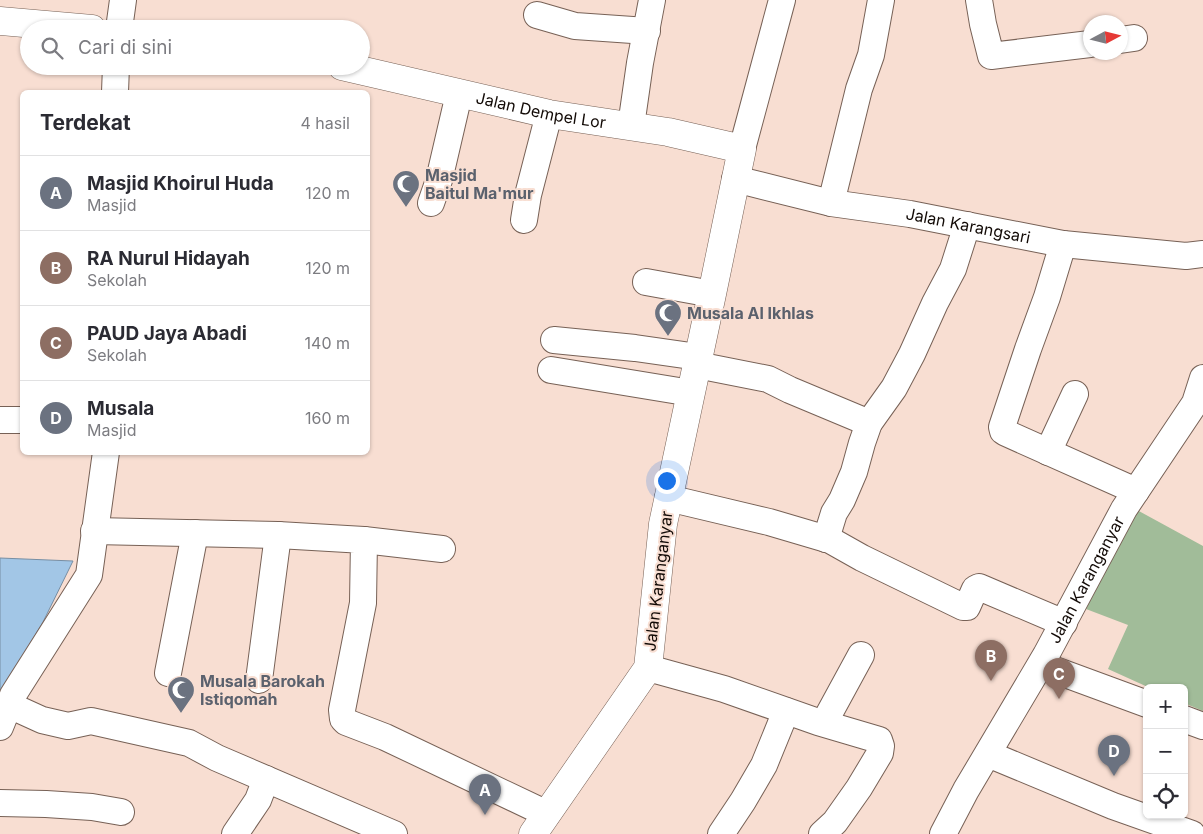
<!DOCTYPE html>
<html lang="id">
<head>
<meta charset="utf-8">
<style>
  :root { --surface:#fff; --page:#f7f7f7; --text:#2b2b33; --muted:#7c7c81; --line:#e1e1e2; --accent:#a71858 }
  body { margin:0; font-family:Inter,sans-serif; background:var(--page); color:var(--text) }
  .controls { position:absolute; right:15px; bottom:15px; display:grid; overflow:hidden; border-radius:8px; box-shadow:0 1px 4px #0004 }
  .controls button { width:45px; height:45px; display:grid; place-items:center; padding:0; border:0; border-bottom:1px solid var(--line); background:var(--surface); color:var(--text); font:25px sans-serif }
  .compass { position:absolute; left:1083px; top:15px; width:45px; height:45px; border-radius:50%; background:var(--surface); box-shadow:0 1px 4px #0004; rotate:83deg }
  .you { position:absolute; left:666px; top:480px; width:18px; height:18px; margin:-12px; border:4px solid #fff; border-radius:50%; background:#1a73e8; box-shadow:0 0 0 8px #1a73e833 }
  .badge { display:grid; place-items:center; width:32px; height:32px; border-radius:50%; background:var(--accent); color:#fff; font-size:16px; font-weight:700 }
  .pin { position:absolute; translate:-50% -41px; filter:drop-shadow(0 1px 2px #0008) }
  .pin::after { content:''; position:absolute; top:26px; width:18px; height:15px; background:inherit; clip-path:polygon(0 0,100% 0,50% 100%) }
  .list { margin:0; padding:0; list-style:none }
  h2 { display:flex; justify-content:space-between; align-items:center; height:65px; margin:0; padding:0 20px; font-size:21px }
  h2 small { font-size:16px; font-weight:400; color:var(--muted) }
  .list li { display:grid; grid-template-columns:32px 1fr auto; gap:15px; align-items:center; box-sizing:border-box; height:75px; padding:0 20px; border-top:1px solid var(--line) }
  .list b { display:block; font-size:19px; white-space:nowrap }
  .list p { margin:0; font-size:16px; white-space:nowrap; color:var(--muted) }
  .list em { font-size:16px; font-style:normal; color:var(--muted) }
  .icon { flex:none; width:28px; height:28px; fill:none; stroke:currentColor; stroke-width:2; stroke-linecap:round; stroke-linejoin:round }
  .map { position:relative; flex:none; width:1203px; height:834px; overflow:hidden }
  .search { position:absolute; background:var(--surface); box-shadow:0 1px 4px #0004; left:20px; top:20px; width:350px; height:55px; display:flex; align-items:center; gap:12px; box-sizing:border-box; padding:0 18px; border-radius:28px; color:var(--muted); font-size:19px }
  .panel { position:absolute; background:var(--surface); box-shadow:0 1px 4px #0004; left:20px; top:90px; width:350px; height:365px; border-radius:8px }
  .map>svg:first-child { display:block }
  .green { fill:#a1bc99 }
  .water { fill:#a2c6e6; stroke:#778ea3 }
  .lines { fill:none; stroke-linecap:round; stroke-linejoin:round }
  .street-casing { stroke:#776156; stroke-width:28 }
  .secondary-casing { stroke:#776156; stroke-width:29 }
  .street { stroke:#fff; stroke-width:26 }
  .secondary { stroke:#fff; stroke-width:28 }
  .labels { text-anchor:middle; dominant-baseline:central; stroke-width:4; stroke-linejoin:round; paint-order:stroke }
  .street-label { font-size:16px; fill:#120a06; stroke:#f8ded2 }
  .worship-label { font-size:16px; font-weight:bold; fill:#5b616d; stroke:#f8ded2; text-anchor:start }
</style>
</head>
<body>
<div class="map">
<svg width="1203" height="834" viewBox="0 0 1203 834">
  <rect width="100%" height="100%" fill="#f8ded2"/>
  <path class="green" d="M1137,510L1203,546V711L1184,703V688H1150L1108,669L1128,625L1086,609Z"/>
  <path class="water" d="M0,558L73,561L43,622L0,694Z"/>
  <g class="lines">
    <defs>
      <g id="street">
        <path d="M979,0L983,24L991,56L1090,44"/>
        <path d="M537,15L575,26L647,31"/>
        <path d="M119,29L123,0"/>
        <path d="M1120,40L1134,38"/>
        <path d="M115,92L116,66"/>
        <path d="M631,126L640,63L652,0"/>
        <path d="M742,149L782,0"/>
        <path id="s1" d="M735,179L831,203L910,214L1063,244L1186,256L1203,254"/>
        <path d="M431,203L439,180L459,94"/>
        <path d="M831,203L859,89L871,55L881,0"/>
        <path d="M524,220L528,195L549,114"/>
        <path d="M1063,244L1047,297L1028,349L1002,427L1003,431L1006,433L1136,491"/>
        <path d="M646,282L712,294"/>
        <path d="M554,340L635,348L698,357"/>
        <path d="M697,365L768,379L790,390L869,423"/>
        <path d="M551,370L691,393"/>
        <path d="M0,420H22"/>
        <path d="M1048,452L1075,394"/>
        <path d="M668,498L769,522L830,540L862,558L963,607H967L975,589L979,587L1064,623"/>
        <path d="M94,531L278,535L364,540L363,603L342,710L343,719L346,722L385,737L547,814"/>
        <path d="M826,539L834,513L842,500L854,472L862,443L869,423L894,388L912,354L935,303L953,269L967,225"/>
        <path d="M364,540L442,549"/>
        <path d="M1041,665L1147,704"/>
        <path d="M648,668L724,689L818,722L879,740L881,746L880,753L859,788L835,822L822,834"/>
        <path d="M168,673L195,533"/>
        <path d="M259,680L278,535"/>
        <path d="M9,705L42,720L68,726L91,721L189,743L217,758L394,834"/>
        <path d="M1184,719L1203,726"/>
        <path d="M824,723L861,655"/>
        <path d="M0,727L13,695L89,575L106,452"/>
        <path d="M988,754L1113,806L1192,834"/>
        <path d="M0,803L46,804L92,807L121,812"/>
        <path d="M235,834L258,800L266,779"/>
        <path d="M721,834L743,801L764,765L786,711"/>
        <path id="s2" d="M943,834L966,790L1046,655L1124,509L1195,403L1203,378"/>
      </g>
      <g id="secondary">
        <path d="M0,21L92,29"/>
        <path id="s3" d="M342,66L549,114L668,132L742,149L712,294L663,524L648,668L533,834"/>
      </g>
    </defs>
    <use href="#street" class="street-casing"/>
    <use href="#secondary" class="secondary-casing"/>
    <use href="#street" class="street"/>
    <use href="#secondary" class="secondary"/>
  </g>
  <defs>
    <symbol id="mosque-pin" viewBox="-11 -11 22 30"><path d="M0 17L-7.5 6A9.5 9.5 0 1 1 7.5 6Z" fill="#6b7280" stroke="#f8ded2"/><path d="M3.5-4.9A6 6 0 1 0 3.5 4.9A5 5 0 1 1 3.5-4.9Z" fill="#fff"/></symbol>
  </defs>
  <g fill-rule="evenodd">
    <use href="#mosque-pin" x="390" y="168" width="32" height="43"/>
    <use href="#mosque-pin" x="652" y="297" width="32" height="43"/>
    <use href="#mosque-pin" x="165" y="674" width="32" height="43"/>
  </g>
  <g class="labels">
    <g class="street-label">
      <text stroke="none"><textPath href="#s3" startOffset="204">Jalan Dempel Lor</textPath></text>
      <text stroke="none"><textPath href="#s1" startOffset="238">Jalan Karangsari</textPath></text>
      <text stroke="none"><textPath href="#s2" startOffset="292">Jalan Karanganyar</textPath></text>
      <text transform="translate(658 581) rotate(-83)">Jalan Karanganyar</text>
    </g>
    <g class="worship-label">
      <text x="425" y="175">Masjid<tspan x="425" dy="18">Baitul Ma'mur</tspan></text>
      <text x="687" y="313">Musala Al Ikhlas</text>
      <text x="200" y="681">Musala Barokah<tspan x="200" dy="18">Istiqomah</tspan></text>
    </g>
  </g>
</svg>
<div class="controls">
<button>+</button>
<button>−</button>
<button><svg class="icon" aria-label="locate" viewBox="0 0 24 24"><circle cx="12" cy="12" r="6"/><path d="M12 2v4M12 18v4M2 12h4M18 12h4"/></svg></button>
</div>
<svg class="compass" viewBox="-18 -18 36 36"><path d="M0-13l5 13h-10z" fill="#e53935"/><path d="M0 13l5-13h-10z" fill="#7c7c81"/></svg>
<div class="you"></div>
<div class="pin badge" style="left:485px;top:815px;background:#6b7280">A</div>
<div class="pin badge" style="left:991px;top:681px;background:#8d6e63">B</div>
<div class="pin badge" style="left:1059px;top:699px;background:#8d6e63">C</div>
<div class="pin badge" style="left:1114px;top:776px;background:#6b7280">D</div>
<div class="search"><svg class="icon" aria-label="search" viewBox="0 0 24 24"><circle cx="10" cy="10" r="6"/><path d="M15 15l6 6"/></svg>Cari di sini</div>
<section class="panel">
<h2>Terdekat<small>4 hasil</small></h2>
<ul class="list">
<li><span class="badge" style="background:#6b7280">A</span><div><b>Masjid Khoirul Huda</b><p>Masjid</p></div><em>120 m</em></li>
<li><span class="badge" style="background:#8d6e63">B</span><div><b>RA Nurul Hidayah</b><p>Sekolah</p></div><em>120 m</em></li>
<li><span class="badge" style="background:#8d6e63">C</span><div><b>PAUD Jaya Abadi</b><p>Sekolah</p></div><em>140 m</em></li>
<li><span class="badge" style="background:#6b7280">D</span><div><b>Musala</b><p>Masjid</p></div><em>160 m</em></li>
</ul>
</section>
</div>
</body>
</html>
